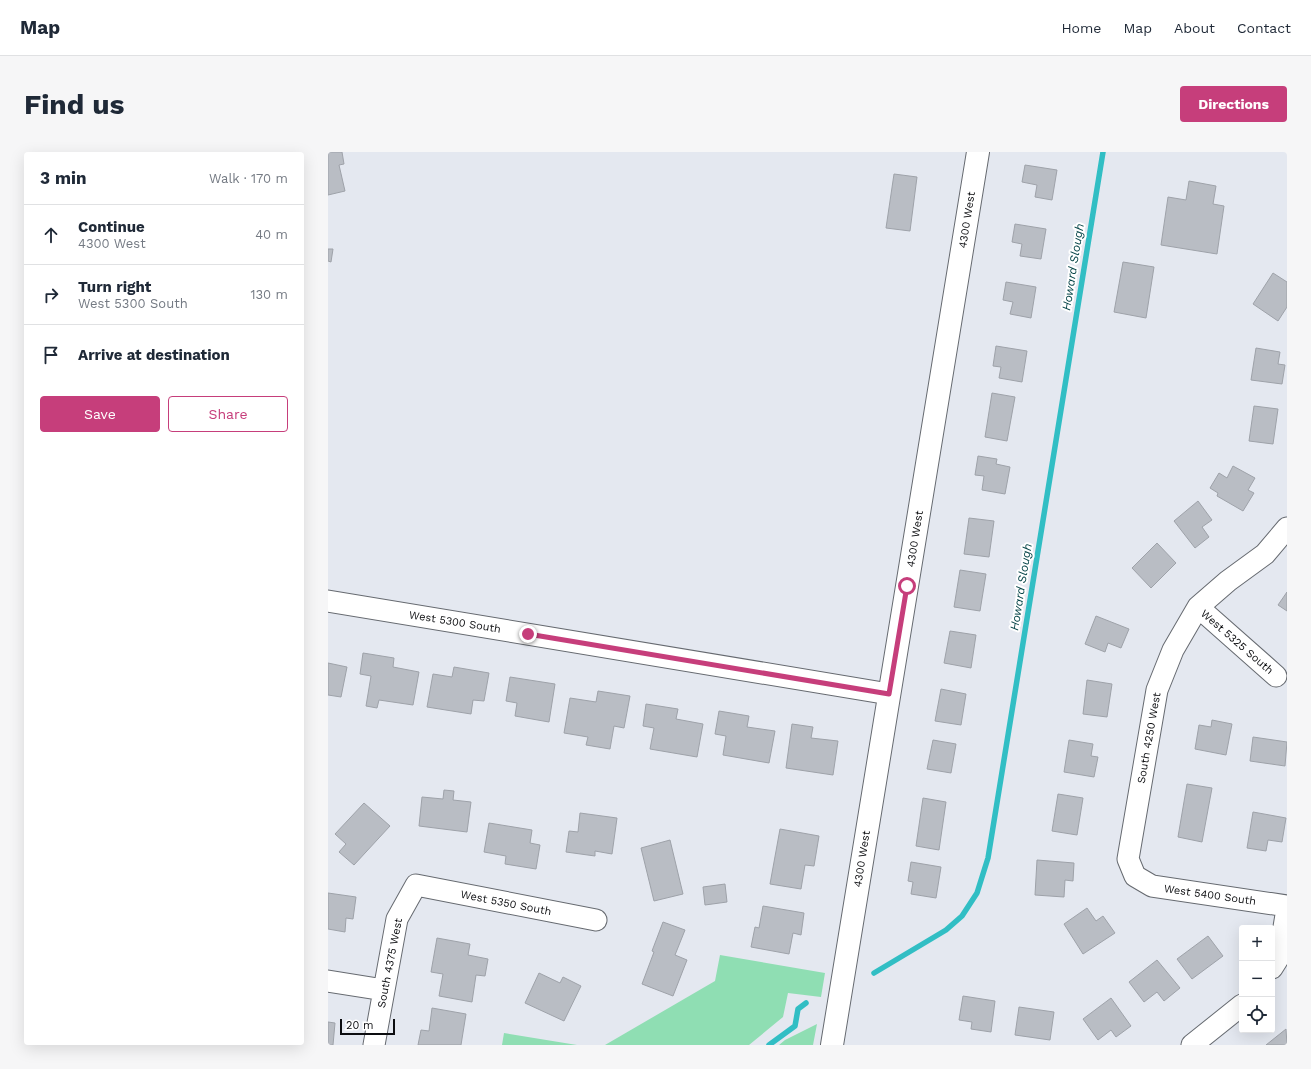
<!DOCTYPE html>
<html lang="en">
<head>
<meta charset="utf-8">
<style>
  :root { --surface:#fff; --page:#f6f6f7; --text:#1f2937; --muted:#747a83; --line:#e0e1e3; --accent:#c63e7b }
  body { margin:0; font-family:"Work Sans",sans-serif; background:var(--page); color:var(--text) }
  .controls { position:absolute; right:12px; bottom:12px; display:grid; overflow:hidden; border-radius:4px; box-shadow:0 4px 16px #0002 }
  .controls button { width:36px; height:36px; display:grid; place-items:center; padding:0; border:0; border-bottom:1px solid var(--line); background:var(--surface); color:var(--text); font:20px sans-serif }
  .scale { position:absolute; left:12px; bottom:10px; width:55px; box-sizing:border-box; padding-left:4px; border:2px solid #0c0d10; border-top:0; font-size:11px; line-height:14px; white-space:nowrap; color:#0c0d10; -webkit-text-stroke:3px #fff; paint-order:stroke }
  .stop { position:absolute; width:12px; height:12px; margin:-9px; border:3px solid #c63e7b; border-radius:50%; background:#fff }
  .stop.end { background:#c63e7b; border-color:#fff; box-shadow:0 1px 4px #0008 }
  .list { margin:0; padding:0; list-style:none }
  h2 { display:flex; justify-content:space-between; align-items:center; height:52px; margin:0; padding:0 16px; font-size:17px }
  h2 small { font-size:13px; font-weight:400; color:var(--muted) }
  .list li { display:grid; grid-template-columns:26px 1fr auto; gap:12px; align-items:center; box-sizing:border-box; height:60px; padding:0 16px; border-top:1px solid var(--line) }
  .list b { display:block; font-size:15px; white-space:nowrap }
  .list p { margin:0; font-size:13px; white-space:nowrap; color:var(--muted) }
  .list em { font-size:13px; font-style:normal; color:var(--muted) }
  .actions { display:flex; gap:8px; padding:12px 16px }
  .actions a { flex:1; padding:9px 0; border:1px solid var(--accent); border-radius:4px; text-align:center; font-size:14px; color:var(--accent) }
  .actions .main { background:var(--accent); color:#fff }
  .icon { flex:none; width:22px; height:22px; fill:none; stroke:currentColor; stroke-width:2; stroke-linecap:round; stroke-linejoin:round }
  .map { position:relative; flex:none; width:959px; height:893px; overflow:hidden; border-radius:4px }
  header { display:flex; align-items:center; gap:24px; box-sizing:border-box; height:56px; padding:0 20px; background:var(--surface); border-bottom:1px solid var(--line) }
  header strong { font-size:19px }
  nav { display:flex; gap:22px; margin-inline-start:auto; font-size:14px }
  .intro { display:flex; align-items:center; justify-content:space-between; box-sizing:border-box; height:96px; padding:0 24px }
  h1 { margin:0; font-size:28px }
  .button { padding:10px 18px; border-radius:4px; background:var(--accent); color:#fff; font-size:14px; font-weight:700 }
  main { display:flex; gap:24px; padding:0 24px }
  aside { flex:1; background:var(--surface); border-radius:4px; box-shadow:0 4px 16px #0002 }
  .map>svg:first-child { display:block }
  .green { fill:#8fdeb3 }
  .lines { fill:none; stroke-linecap:round; stroke-linejoin:round }
  .stream { stroke:#31bec4; stroke-width:5.5 }
  .building { fill:#b9bdc4; stroke:#9ea2a9 }
  .street-casing { stroke:#666a70; stroke-width:23 }
  .secondary-casing { stroke:#666a70; stroke-width:24 }
  .street { stroke:#fff; stroke-width:21 }
  .secondary { stroke:#fff; stroke-width:22 }
  .route { stroke:#c63e7b; stroke-width:5 }
  .labels { text-anchor:middle; dominant-baseline:central; stroke-width:4; stroke-linejoin:round; paint-order:stroke }
  .street-label { font-size:11px; fill:#0c0d10; stroke:#fff }
  .water-label { font-size:12px; font-style:italic; fill:#064548; stroke:#fff }
</style>
</head>
<body>
<header>
<strong>Map</strong>
<nav><a>Home</a><a>Map</a><a>About</a><a>Contact</a></nav>
</header>
<div class="intro"><h1>Find us</h1><a class="button">Directions</a></div>
<main>
<aside>
<h2>3 min<small>Walk · 170 m</small></h2>
<ul class="list">
<li><svg class="icon" aria-label="ahead" viewBox="0 0 24 24"><path d="M12 20V5M6 11l6-6 6 6"/></svg><div><b>Continue</b><p>4300 West</p></div><em>40 m</em></li>
<li><svg class="icon" aria-label="right" viewBox="0 0 24 24"><path d="M7 20v-9h11M14 6l5 5-5 5"/></svg><div><b>Turn right</b><p>West 5300 South</p></div><em>130 m</em></li>
<li><svg class="icon" aria-label="arrive" viewBox="0 0 24 24"><path d="M6 21V4h12l-3 4 3 4H6"/></svg><div><b>Arrive at destination</b></div></li>
</ul>
<div class="actions"><a class="main">Save</a><a>Share</a></div>
</aside>
<div class="map">
<svg width="959" height="893" viewBox="0 0 959 893">
  <rect width="100%" height="100%" fill="#e4e8f0"/>
  <path class="green" d="M392,803L497,821L493,845L460,841L455,865L421,893H277L387,829Z
    M489,872L485,893H451L457,888Z
    M176,881L249,893H174Z"/>
  <g class="lines">
    <path class="stream" d="M546,821L618,778L634,764L649,741L660,706L775,0
      M441,893L467,874L470,857L478,851"/>
  </g>
  <path class="building" d="M0,0H14L16,12L11,13L17,39L0,43Z
    M697,13L729,18L724,48L707,45L709,33L694,30Z
    M566,22L589,25L582,79L558,76Z
    M861,29L888,34L885,52L896,54L889,102L833,93L840,45L858,48Z
    M687,72L718,77L713,107L692,104L694,92L684,90Z
    M0,97H5L3,110L0,109Z
    M795,110L826,115L818,166L786,160Z
    M945,121L959,130V155L950,169L925,152Z
    M678,130L708,135L703,166L682,162L685,150L675,148Z
    M668,194L699,199L694,230L671,226L673,215L665,214Z
    M928,196L952,200L950,212L957,213L954,232L923,228Z
    M664,241L687,245L679,289L657,285Z
    M926,254L950,257L945,292L921,289Z
    M650,304L669,307L668,312L682,315L677,342L654,338L656,324L647,323Z
    M905,314L927,326L920,338L926,341L915,359L889,344L890,341L882,336L891,321L899,326Z
    M870,349L884,368L874,375L881,385L867,396L846,369Z
    M641,366L666,369L661,405L636,402Z
    M829,391L848,411L823,436L804,416Z
    M632,418L658,422L652,459L626,455Z
    M959,440V459L950,453Z
    M768,464L801,477L793,496L780,491L777,500L757,492Z
    M622,479L648,483L643,516L616,511Z
    M35,501L66,506L65,515L91,520L85,553L51,548L49,556L38,554L43,524L32,522Z
    M0,511L19,515L13,545L0,543Z
    M126,515L161,521L156,549L145,548L143,562L99,555L105,522L124,525Z
    M182,525L227,532L221,570L187,564L189,551L178,549Z
    M759,528L784,532L779,565L755,562Z
    M613,537L638,542L633,573L607,569Z
    M270,539L302,544L296,576L286,574L282,597L258,593L260,585L236,581L242,546L268,550Z
    M318,552L350,557L348,567L375,572L369,605L322,597L326,576L315,574Z
    M391,559L421,564L419,575L447,579L441,611L395,603L398,584L387,582Z
    M884,568L904,572L898,603L867,597L871,573L883,575Z
    M464,572L485,575L483,586L510,589L505,623L458,616Z
    M925,585L959,590L957,614L922,609Z
    M605,588L628,592L623,621L599,617Z
    M741,588L765,592L763,604L770,605L766,625L736,620Z
    M859,632L884,636L874,690L850,685Z
    M116,638L126,639L125,648L143,650L139,680L91,674L94,645L115,647Z
    M730,642L755,646L749,683L724,679Z
    M595,646L618,650L611,698L588,694Z
    M36,651L62,674L26,713L11,700L18,692L7,682Z
    M925,660L958,666L954,690L940,688L938,699L919,696Z
    M252,661L289,666L284,702L267,699V704L238,700L241,679L250,680Z
    M161,671L204,678L202,691L212,693L208,717L177,712L178,704L156,700Z
    M452,677L491,684L486,714L477,713L473,737L442,732Z
    M342,688L355,742L326,749L313,696Z
    M709,708L746,711L745,729L737,728L736,745L707,743Z
    M583,710L613,715L608,746L583,742L585,730L580,729Z
    M397,732L399,750L377,753L375,735Z
    M0,741L28,745L25,767L18,766L17,780L0,777Z
    M435,754L476,761L473,783L465,781L461,802L423,795L427,775L431,776Z
    M759,756L768,769L775,764L787,781L755,802L736,772Z
    M335,770L357,778L347,803L359,808L345,844L314,832L326,800L324,799Z
    M880,784L895,804L864,827L849,807Z
    M109,786L142,792L140,803L160,807L157,824L148,823L144,850L111,844L115,822L103,820Z
    M829,808L852,836L836,849L829,840L816,850L801,830Z
    M211,821L232,831L235,825L253,834L236,869L197,851Z
    M635,844L667,849L663,880L643,877L644,870L631,868Z
    M783,846L803,874L788,885L783,878L770,888L755,867Z
    M691,855L726,860L722,888L687,883Z
    M104,856L138,862L133,893H90L93,878L101,879Z
    M0,870L7,871L5,893H0Z
    M958,877L959,893H938Z"/>
  <g class="lines">
    <defs>
      <path id="street" d="M959,376L937,402L900,429L870,455L845,498L829,538L800,707L807,724L824,734L959,754
        M0,449L561,542
        M870,455L948,524
        M944,816L951,805L959,757
        M0,829L56,838
        M46,893L69,767L88,733L268,768
        M864,893L914,853"/>
      <path id="secondary" d="M504,893L650,0"/>
    </defs>
    <use href="#street" class="street-casing"/>
    <use href="#secondary" class="secondary-casing"/>
    <use href="#street" class="street"/>
    <use href="#secondary" class="secondary"/>
  </g>
  <g class="lines">
    <path class="route" d="M200,482L561,542L579,434"/>
  </g>
  <g class="labels">
    <g class="street-label">
      <text transform="translate(639 68) rotate(-81)">4300 West</text>
      <text transform="translate(587 387) rotate(-81)">4300 West</text>
      <text transform="translate(127 470) rotate(9)">West 5300 South</text>
      <text transform="translate(909 490) rotate(41)">West 5325 South</text>
      <text transform="translate(821 586) rotate(-80)">South 4250 West</text>
      <text transform="translate(534 707) rotate(-81)">4300 West</text>
      <text transform="translate(882 743) rotate(8)">West 5400 South</text>
      <text transform="translate(178 751) rotate(11)">West 5350 South</text>
      <text transform="translate(62 811) rotate(-79)">South 4375 West</text>
    </g>
    <g class="water-label">
      <text transform="translate(745 115) rotate(-81)">Howard Slough</text>
      <text transform="translate(693 435) rotate(-81)">Howard Slough</text>
    </g>
  </g>
</svg>
<div class="controls">
<button>+</button>
<button>−</button>
<button><svg class="icon" aria-label="locate" viewBox="0 0 24 24"><circle cx="12" cy="12" r="6"/><path d="M12 2v4M12 18v4M2 12h4M18 12h4"/></svg></button>
</div>
<div class="scale">20 m</div>
<div class="stop" style="left:579px;top:434px"></div>
<div class="stop end" style="left:200px;top:482px"></div>
</div>
</main>
</body>
</html>
